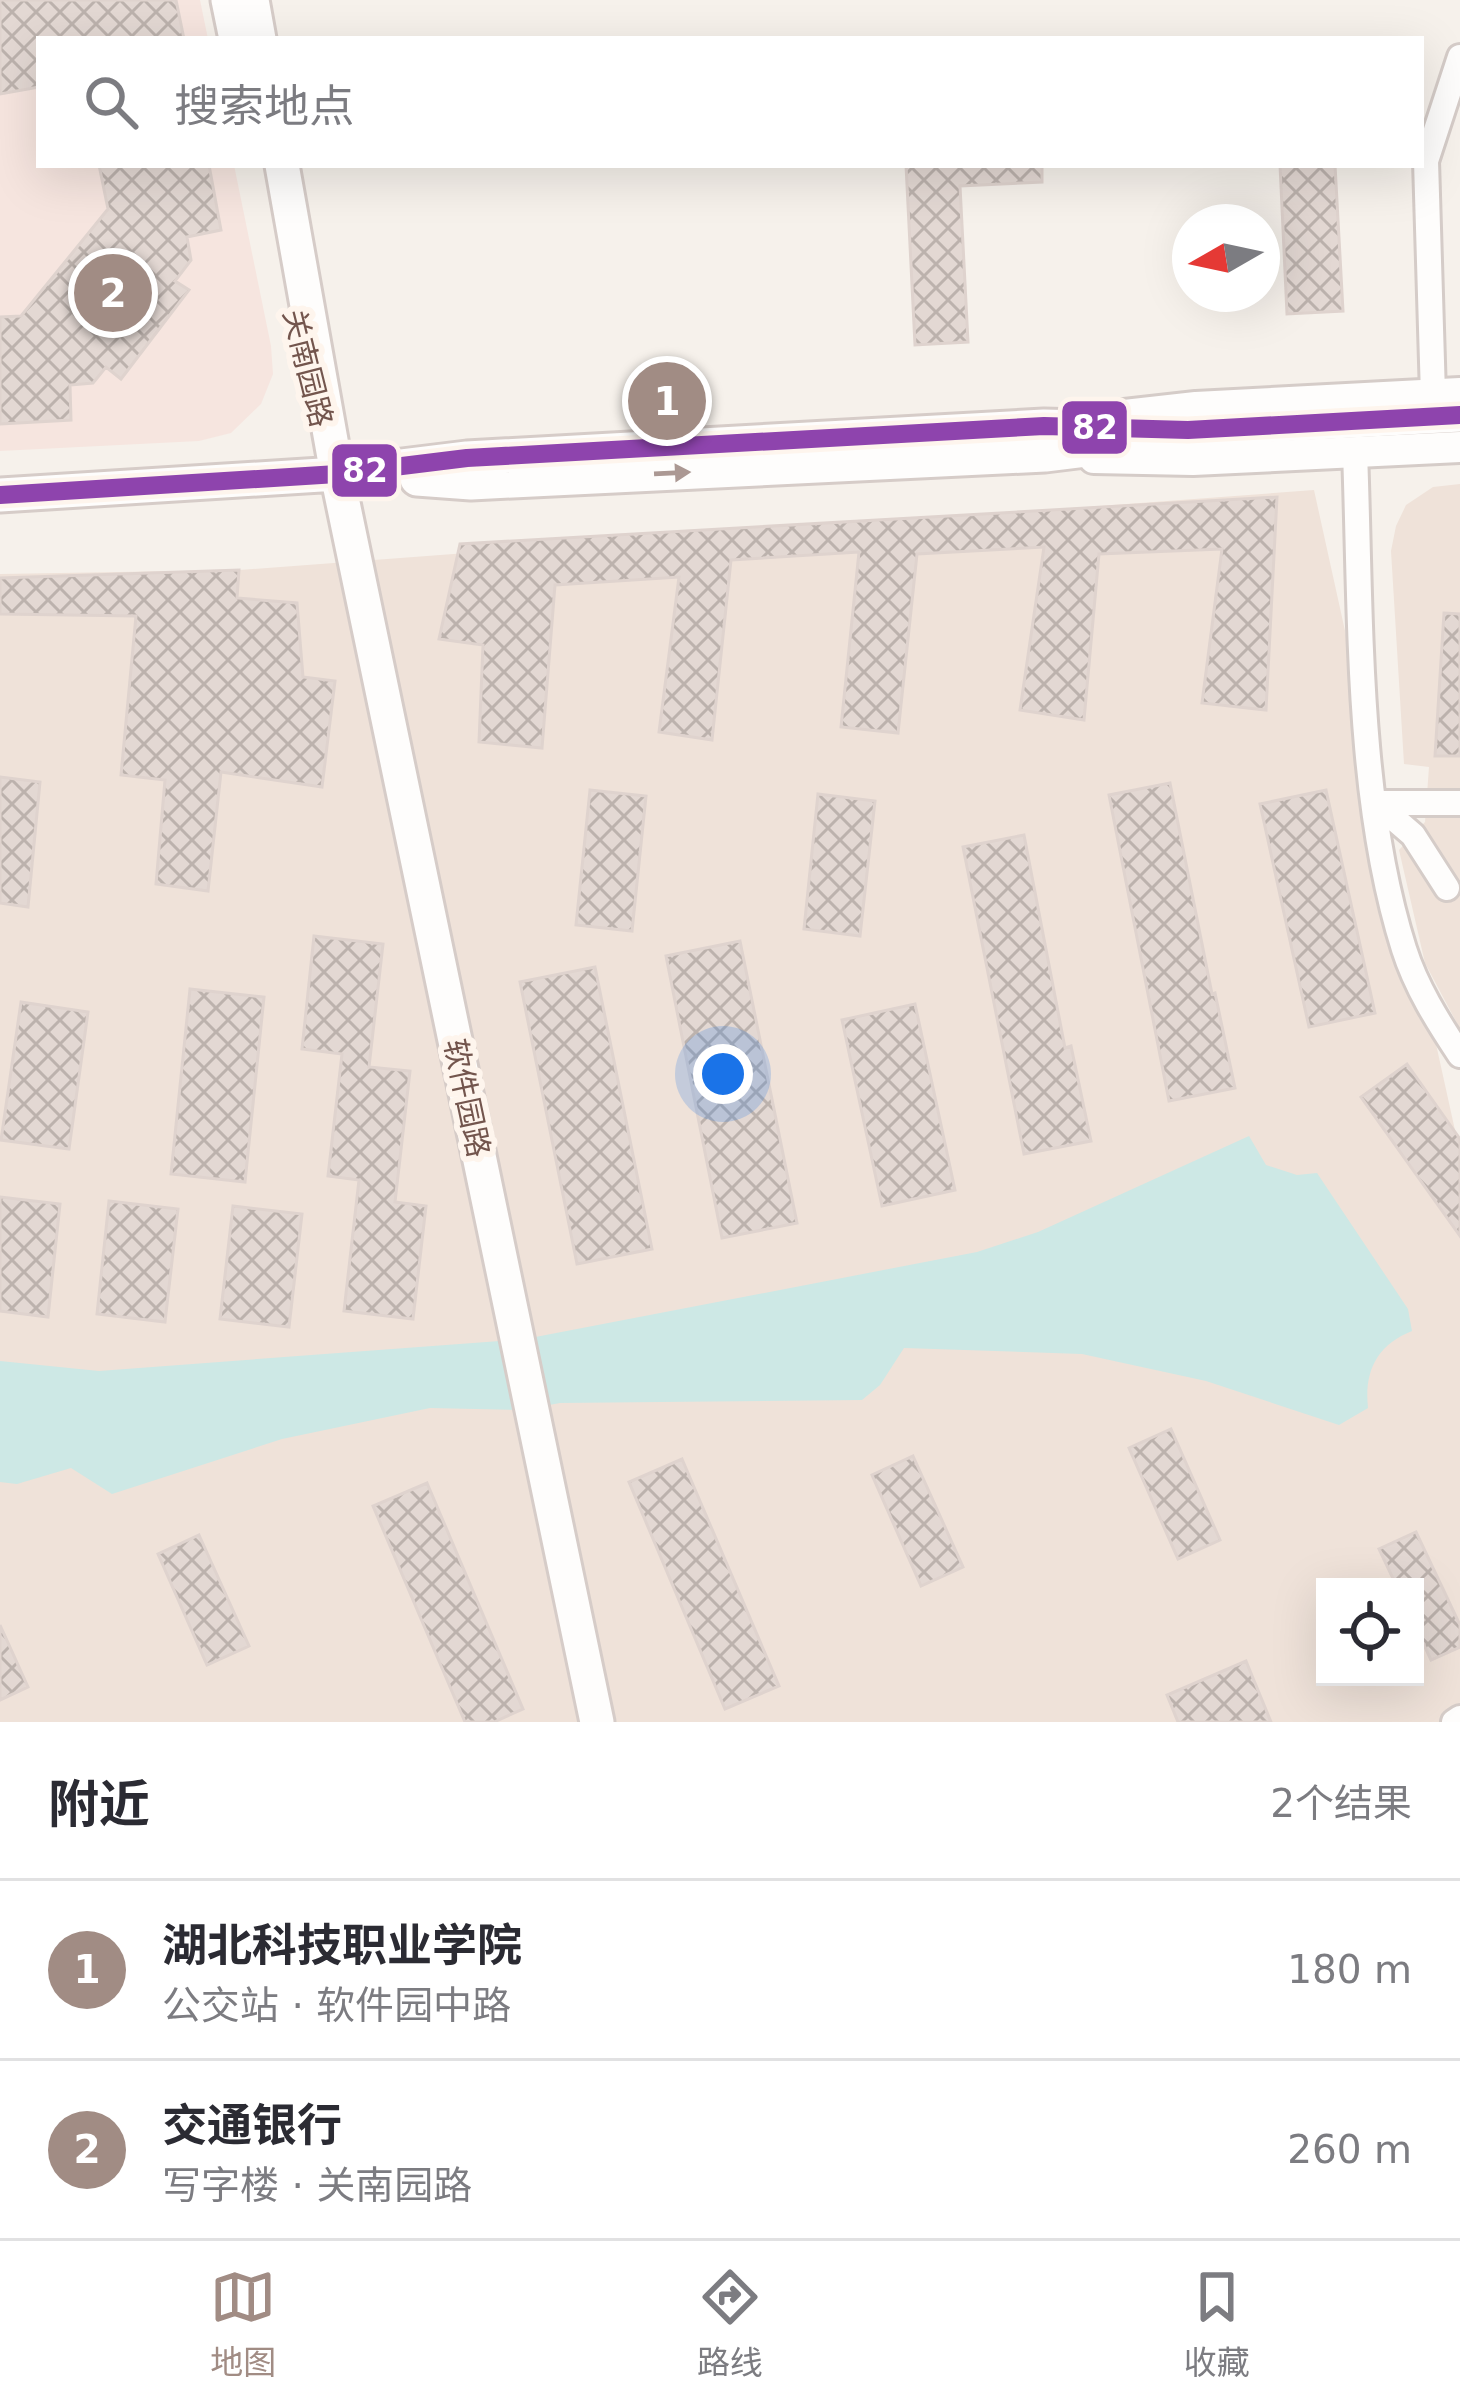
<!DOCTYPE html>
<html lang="zh">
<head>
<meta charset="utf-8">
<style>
  :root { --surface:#fff; --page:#f7f7f7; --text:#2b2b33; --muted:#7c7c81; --line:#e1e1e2; --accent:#a18c84 }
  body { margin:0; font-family:"DejaVu Sans","Noto Sans SC",sans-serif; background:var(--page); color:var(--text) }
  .controls { position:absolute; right:36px; bottom:36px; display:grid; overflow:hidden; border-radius:0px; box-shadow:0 12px 48px #0002 }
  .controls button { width:108px; height:108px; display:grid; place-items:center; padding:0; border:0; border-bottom:3px solid var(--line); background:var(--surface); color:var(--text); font:60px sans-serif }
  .compass { position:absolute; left:1172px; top:204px; width:108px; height:108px; border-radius:50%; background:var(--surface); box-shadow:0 12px 48px #0002; rotate:261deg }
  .you { position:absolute; left:723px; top:1074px; width:42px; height:42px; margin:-30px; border:9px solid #fff; border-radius:50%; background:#1a73e8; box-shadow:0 0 0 18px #1a73e833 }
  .badge { display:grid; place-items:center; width:78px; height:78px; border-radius:50%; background:var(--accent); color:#fff; font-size:39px; font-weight:700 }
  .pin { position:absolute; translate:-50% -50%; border:6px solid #fff; box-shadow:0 3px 12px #0006 }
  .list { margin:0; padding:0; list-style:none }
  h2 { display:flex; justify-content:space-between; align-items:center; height:156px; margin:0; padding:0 48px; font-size:51px }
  h2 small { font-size:39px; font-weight:400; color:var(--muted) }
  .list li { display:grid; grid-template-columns:78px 1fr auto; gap:36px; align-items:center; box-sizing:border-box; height:180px; padding:0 48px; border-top:3px solid var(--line) }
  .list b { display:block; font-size:45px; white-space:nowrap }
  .list p { margin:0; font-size:39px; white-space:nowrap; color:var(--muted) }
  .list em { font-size:39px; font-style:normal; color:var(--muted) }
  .icon { flex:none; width:66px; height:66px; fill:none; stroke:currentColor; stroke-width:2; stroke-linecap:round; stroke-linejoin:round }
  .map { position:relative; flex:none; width:1460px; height:1722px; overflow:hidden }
  .search { position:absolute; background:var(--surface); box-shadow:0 12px 48px #0002; left:36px; right:36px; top:36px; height:132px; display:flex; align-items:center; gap:30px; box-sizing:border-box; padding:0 42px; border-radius:0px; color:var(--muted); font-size:45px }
  .sheet { height:516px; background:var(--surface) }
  nav { display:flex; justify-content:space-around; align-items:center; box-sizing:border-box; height:168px; border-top:3px solid var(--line); background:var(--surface); font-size:33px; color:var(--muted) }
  nav a { display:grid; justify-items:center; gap:6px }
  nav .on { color:var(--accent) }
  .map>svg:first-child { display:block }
  .residential { fill:#efe2d9; fill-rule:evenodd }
  .commercial { fill:#f6e5df }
  .water { fill:#cde8e5 }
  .building { fill:url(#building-cross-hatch); stroke:#dfd3ce; stroke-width:3 }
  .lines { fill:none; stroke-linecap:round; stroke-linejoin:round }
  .minor-casing { stroke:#d5ccc8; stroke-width:30 }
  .tertiary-casing { stroke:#d5ccc8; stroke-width:36 }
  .secondary-casing { stroke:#d6ccc8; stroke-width:39 }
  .minor { stroke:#fefdfc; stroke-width:24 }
  .tertiary { stroke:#fefdfc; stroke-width:30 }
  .secondary { stroke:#fefdfc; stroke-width:33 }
  .bus-1-casing { stroke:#fef5ed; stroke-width:27 }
  .bus-1 { stroke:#8e44ad; stroke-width:18 }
  .oneway { fill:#ab9893 }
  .labels { text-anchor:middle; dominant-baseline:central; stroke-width:12; stroke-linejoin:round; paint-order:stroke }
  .street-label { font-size:30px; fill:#73554d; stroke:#fef5ed }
  .line-badge { stroke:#fef5ed; stroke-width:4.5 }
  .badge-label { font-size:33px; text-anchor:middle; font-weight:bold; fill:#fff }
</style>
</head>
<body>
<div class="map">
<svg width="1460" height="1722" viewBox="0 0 1460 1722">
  <defs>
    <pattern id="building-cross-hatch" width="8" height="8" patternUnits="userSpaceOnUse" patternTransform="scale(3)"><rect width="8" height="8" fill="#e3d8d3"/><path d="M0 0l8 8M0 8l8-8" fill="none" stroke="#bcb2ad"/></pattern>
  </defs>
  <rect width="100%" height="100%" fill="#f6f1eb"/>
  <path class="residential" d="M1460,484V1029L1425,963L1399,850L1425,822L1429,767L1404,764L1391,551L1396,526L1406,505L1433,487Z
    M1314,490L1460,1153V1722H0V574L239,570ZM1325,1587H1415V1677H1325Z"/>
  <path class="commercial" d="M0,0H200L208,39H39V165H234L271,346L273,374L261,404L231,433L199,441L0,451Z"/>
  <path class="water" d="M1249,1136L1266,1165L1297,1175L1317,1173L1408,1309L1412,1331C1377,1345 1364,1371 1368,1408L1339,1425L1206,1381L1082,1354L904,1348L880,1385L862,1400L560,1403L522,1410L430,1408L282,1439L112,1494L71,1468L17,1484L0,1482V1361L99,1371L525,1339L977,1252L1038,1232Z"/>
  <path class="building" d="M0,0H176L184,39H39V87L0,94Z
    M99,165H209L221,230L187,237L191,260L175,281L189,290L121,379L106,367L93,383L70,385L71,420L0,424V317L21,316L108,209Z
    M906,165H1042V182L960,186L968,342L915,345Z
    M1280,165H1335L1343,311L1287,314Z
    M1277,497L1266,710L1202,703L1222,549L1099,554L1084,720L1020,710L1044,547L917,554L898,733L841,727L859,552L731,560L712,740L659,732L679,577L555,585L542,748L479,742L483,645L439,639L460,544Z
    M239,570L237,598L297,603L303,677L335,681L322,787L221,772L208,891L156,884L165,780L121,775L136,616L0,614V578Z
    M1444,613L1460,614V756H1435Z
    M0,777L40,782L28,907L0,903Z
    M1170,783L1212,994L1215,993L1235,1088L1169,1101L1109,795Z
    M590,790L646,796L632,931L576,925Z
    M1326,790L1375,1013L1309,1027L1260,804Z
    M818,794L875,801L860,936L804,929Z
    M1024,835L1065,1048L1071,1046L1091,1141L1024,1154L963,847Z
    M314,936L383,944L369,1067L410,1071L395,1202L426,1206L413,1319L344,1311L359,1180L328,1176L342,1054L302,1049Z
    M740,941L797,1223L722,1238L666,956Z
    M595,967L652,1249L577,1264L520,982Z
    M190,989L264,997L245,1182L171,1174Z
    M21,1002L88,1012L69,1149L1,1140Z
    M915,1004L955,1190L882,1206L842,1020Z
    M1407,1064L1460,1139V1236L1361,1097Z
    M0,1197L60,1204L48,1317L0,1311Z
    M109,1201L178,1209L165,1322L97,1314Z
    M233,1206L302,1214L289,1327L220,1319Z
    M1171,1429L1220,1540L1178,1559L1129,1448Z
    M913,1456L963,1567L921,1586L872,1475Z
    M682,1459L779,1686L725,1709L629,1482Z
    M427,1483L523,1709L494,1722H465L373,1506Z
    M1416,1532L1460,1625V1647L1431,1660L1415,1626V1587H1397L1379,1549Z
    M199,1535L249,1646L207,1665L158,1554Z
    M0,1625L28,1687L0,1700Z
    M1246,1661L1271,1722H1178L1167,1695Z"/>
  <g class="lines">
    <defs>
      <path id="minor" d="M1433,395L1426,161L1460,57
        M1355,452C1361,610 1356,798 1404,949C1416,987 1438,1022 1460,1055
        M1376,803L1413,835L1447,888
        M1376,803H1460
        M1454,1722L1460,1718"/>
      <path id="tertiary" d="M1107,417L1196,407L1460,393
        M1094,458L1193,460L1460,447"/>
      <path id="secondary" d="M228,0L236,39
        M252,0L259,39
        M282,165L337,474L597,1722
        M417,479L471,483L1045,455L1126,445
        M0,495L337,474L467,458L1044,426L1188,430L1460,415"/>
    </defs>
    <use href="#minor" class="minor-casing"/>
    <use href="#tertiary" class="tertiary-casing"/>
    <use href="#secondary" class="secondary-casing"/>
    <use href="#minor" class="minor"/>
    <use href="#tertiary" class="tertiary"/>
    <use href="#secondary" class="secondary"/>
    <defs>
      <path id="bus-1" d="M0,495L337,474L467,458L1044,426L1188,430L1460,415"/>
    </defs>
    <use href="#bus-1" class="bus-1-casing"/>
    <use href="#bus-1" class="bus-1"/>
  </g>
  <defs><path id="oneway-solid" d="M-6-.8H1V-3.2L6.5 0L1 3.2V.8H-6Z" transform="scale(3)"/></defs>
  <use class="oneway" href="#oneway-solid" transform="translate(672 473) rotate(-3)"/>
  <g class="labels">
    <g class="street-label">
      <text transform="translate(308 368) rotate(76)">关南园路</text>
      <text transform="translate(467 1098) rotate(78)">软件园路</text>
    </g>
  </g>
  <g class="line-badge">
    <rect x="1060" y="399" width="69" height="57" rx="12" fill="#8e44ad"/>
    <rect x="330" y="442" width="69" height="57" rx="12" fill="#8e44ad"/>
  </g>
  <g class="badge-label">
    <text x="1095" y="439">82</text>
    <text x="365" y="482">82</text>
  </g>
</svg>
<div class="controls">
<button><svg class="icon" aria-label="locate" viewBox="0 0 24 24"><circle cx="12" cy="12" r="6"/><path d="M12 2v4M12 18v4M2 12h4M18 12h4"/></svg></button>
</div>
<svg class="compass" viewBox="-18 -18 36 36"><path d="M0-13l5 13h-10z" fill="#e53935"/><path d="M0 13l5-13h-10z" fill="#7c7c81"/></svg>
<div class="you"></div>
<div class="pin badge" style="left:667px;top:401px">1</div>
<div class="pin badge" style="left:113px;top:293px">2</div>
<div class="search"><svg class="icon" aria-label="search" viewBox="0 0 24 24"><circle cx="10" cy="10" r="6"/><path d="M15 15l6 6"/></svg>搜索地点</div>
</div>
<section class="sheet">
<h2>附近<small>2个结果</small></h2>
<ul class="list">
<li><span class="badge">1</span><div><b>湖北科技职业学院</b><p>公交站 · 软件园中路</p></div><em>180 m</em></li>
<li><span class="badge">2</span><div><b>交通银行</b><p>写字楼 · 关南园路</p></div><em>260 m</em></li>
</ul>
</section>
<nav>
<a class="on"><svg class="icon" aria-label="map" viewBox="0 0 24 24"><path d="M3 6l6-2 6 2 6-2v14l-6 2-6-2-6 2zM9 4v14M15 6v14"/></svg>地图</a>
<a><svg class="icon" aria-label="directions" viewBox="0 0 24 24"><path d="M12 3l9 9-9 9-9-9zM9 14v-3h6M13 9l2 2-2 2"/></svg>路线</a>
<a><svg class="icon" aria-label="saved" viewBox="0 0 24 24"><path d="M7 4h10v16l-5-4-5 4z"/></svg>收藏</a>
</nav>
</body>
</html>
